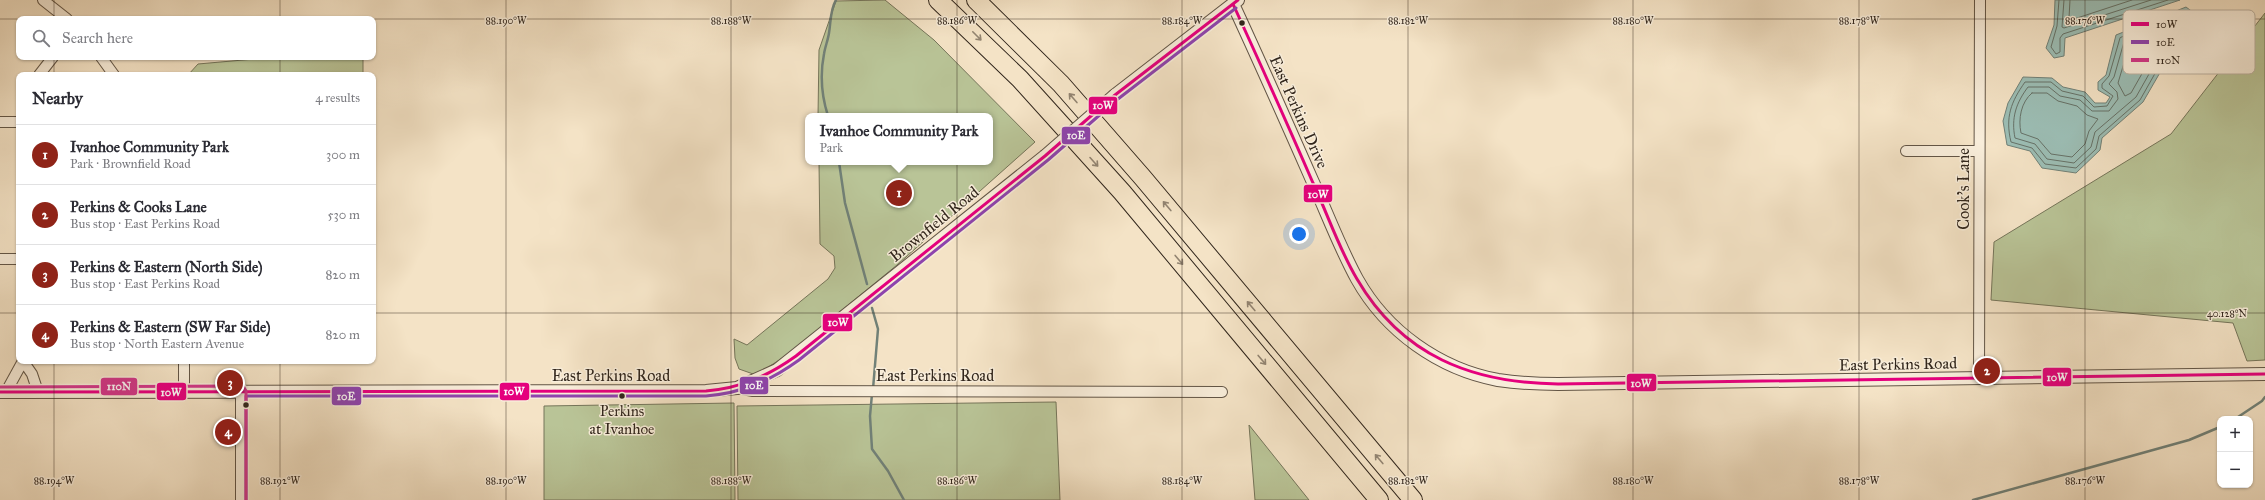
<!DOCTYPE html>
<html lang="en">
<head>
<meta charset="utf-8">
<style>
  :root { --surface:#fff; --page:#f7f7f7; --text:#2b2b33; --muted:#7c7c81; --line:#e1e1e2; --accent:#8f2418 }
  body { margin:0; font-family:"IM FELL Great Primer",serif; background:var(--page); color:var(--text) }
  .controls { position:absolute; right:12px; bottom:12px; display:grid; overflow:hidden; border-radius:8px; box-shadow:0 1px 3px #0004 }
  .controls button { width:36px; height:36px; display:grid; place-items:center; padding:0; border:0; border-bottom:1px solid var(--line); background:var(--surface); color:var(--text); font:20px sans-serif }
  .you { position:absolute; left:1299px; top:234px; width:14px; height:14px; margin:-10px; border:3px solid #fff; border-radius:50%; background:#1a73e8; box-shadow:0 0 0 6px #1a73e833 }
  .badge { display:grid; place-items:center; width:26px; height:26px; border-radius:50%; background:var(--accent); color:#fff; font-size:13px; font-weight:700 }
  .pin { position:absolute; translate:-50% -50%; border:2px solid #fff; box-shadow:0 1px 4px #0006 }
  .popup { position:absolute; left:805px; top:113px; width:188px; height:52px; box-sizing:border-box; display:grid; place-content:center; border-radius:8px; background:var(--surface); filter:drop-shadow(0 1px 3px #0005); font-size:13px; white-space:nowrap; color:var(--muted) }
  .popup b { font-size:15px; color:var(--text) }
  .popup::after { content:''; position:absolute; left:50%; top:100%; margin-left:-8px; border:8px solid transparent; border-top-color:var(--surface) }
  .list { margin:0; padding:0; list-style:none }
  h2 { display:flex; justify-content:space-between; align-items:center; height:52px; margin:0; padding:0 16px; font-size:17px }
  h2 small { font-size:13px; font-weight:400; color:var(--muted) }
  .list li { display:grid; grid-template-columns:26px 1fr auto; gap:12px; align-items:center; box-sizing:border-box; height:60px; padding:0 16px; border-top:1px solid var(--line) }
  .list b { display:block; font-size:15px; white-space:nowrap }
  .list p { margin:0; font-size:13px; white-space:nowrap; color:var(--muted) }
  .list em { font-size:13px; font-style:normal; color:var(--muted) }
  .icon { flex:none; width:22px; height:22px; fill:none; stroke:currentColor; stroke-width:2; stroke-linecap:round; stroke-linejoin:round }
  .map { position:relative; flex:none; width:2265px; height:500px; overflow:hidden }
  .search { position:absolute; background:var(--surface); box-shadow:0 1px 3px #0004; left:16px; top:16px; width:360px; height:44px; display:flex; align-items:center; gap:10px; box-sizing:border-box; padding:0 14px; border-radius:8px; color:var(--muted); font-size:15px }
  .panel { position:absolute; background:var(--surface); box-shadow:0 1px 3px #0004; left:16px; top:72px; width:360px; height:292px; border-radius:8px }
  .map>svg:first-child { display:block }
  .green { fill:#b9c497; stroke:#75755a }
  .water { fill:#9cbeb5; stroke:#718178 }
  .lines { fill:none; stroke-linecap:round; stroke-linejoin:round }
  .shore { stroke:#667268; stroke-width:1 }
  .stream { stroke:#718178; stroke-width:2.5 }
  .minor-casing { stroke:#625546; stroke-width:12 }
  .tertiary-casing { stroke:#625546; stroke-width:14 }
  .motorway-casing { stroke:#31261c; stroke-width:20 }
  .minor { stroke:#f8edda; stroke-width:10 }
  .tertiary { stroke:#f8edda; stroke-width:12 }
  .motorway { stroke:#f4e3c6; stroke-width:18 }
  .tertiary-bridge-casing { stroke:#625546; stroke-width:14; stroke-linecap:butt }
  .tertiary-bridge { stroke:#f8edda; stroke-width:12 }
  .bus-1-casing { stroke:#f8edda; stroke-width:6 }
  .bus-2-casing { stroke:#f8edda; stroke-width:6 }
  .bus-3-casing { stroke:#f8edda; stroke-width:6 }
  .bus-1 { stroke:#e5007d; stroke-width:3 }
  .bus-2 { stroke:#8e44ad; stroke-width:3 }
  .bus-3 { stroke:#d23689; stroke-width:3 }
  .oneway { stroke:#928471 }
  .ticks { fill:none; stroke:#31261c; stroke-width:1; stroke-opacity:0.45 }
  .bus-dot { fill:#31261c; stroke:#f8edda; stroke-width:1.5 }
  .labels { text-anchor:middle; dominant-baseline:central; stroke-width:3; stroke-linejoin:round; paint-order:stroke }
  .bus-label { font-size:15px; fill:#31261c; stroke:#f8edda }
  .street-label { font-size:16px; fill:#31261c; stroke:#f8edda }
  .key { fill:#f8edda; stroke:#bcb1a1; stroke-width:1 }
  .key-label { font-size:11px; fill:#31261c }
  .ticks-label { font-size:10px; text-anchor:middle; fill:#31261c; stroke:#f8edda; stroke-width:3; stroke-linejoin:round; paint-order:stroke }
  .line-badge { stroke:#f8edda; stroke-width:1.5 }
  .badge-label { font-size:11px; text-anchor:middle; font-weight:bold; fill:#fff }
</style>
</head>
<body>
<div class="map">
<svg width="2265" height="500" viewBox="0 0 2265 500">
  <rect width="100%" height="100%" fill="#f4e3c6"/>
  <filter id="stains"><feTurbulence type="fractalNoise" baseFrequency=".005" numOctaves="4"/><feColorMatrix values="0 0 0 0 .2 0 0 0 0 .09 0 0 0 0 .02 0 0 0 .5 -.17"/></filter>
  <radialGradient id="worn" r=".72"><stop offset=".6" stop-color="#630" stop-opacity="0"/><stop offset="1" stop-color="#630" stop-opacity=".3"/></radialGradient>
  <path class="green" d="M885,0L934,40L1035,142L897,265L787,355L756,375L739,369L735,358L734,339L747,345L828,279L835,268L834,256L820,244L819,162H990V116H818L819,50L836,1Z
    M2265,13V360L2247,361L2233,323L1991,300L1994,242L2171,134Z
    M277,57H363V75H188L198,64Z
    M1056,402L1060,500H738L737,406Z
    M734,403L735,500H544V406Z
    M1249,425L1309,500H1255Z"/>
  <path class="water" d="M2055,0H2180L2065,38L2064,56L2054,58L2046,48L2054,25Z
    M2186,7L2202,19L2186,35L2182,45L2193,52L2189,58L2177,60L2169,57L2143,102L2102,138L2100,150L2076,173L2042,168L2030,151L2007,145L2003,121L2008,103L2023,77L2052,78L2063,87L2085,92L2095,103H2106L2110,97L2098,90V82L2106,75L2116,35Z"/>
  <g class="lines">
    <path class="shore" d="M2059,0L2057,26L2051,47L2056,54L2060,52V38L2063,34L2168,0
      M2064,0L2062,27L2064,28L2151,0
      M2070,0L2069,18L2071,20L2132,0
      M2185,12L2195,20C2192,27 2174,38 2179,47C2181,51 2184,50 2185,54C2178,57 2172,51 2166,54L2140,100L2099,136L2096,149L2076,168L2045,164L2032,148L2011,142C2005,117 2011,102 2025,82H2051L2062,91L2083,96L2094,107L2107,106L2113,96L2102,88V84L2109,76L2120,38Z
      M2184,17L2188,21L2178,31L2173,47L2162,51L2136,97L2095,132L2091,147L2074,163L2047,159L2035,144L2015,138C2011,118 2016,103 2028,87H2049L2060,96L2080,100L2092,111H2109L2118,99L2117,92L2109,84L2114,77L2124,42Z
      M2169,30L2171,32L2168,41L2156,49L2131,93L2125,96L2118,83L2129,46Z
      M2032,93H2047L2058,101L2077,106L2087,115L2098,119L2089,131L2085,144L2072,157L2051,154L2038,139L2021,133C2018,119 2021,102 2032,93Z"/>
    <path class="stream" d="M828,116C822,97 820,74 824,54C825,47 828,40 829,33C831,21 830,10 836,0
      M839,162L845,203L867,284
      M872,308L878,329L873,389
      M872,394L870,416L872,449L888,471L904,500
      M2235,419L2262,401L2265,397
      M1973,500L2189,440L2220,427"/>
    <defs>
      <path id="minor" d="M43,0L67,19
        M101,57L114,75
        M39,75L53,57
        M0,122H19
        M1906,151H1978
        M0,259H19
        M184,361V391
        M1979,378L1980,0
        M737,388L753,391L1222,392
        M6,392L23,361L32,374L38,392
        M241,500V391"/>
      <path id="tertiary" d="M1233,4C1260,62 1286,121 1312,180C1327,213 1340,248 1357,279C1386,331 1439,369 1498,380C1518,383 1538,384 1558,384L2265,374
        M1115,95L1238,0
        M0,392L706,391L737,388L777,370L1045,156"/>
      <path id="motorway" d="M938,0L1020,79L1122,192L1379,500
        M976,0L1061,84L1143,178L1413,500"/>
    </defs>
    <use href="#minor" class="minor-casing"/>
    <use href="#tertiary" class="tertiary-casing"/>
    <use href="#motorway" class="motorway-casing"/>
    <use href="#minor" class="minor"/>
    <use href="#tertiary" class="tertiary"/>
    <use href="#motorway" class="motorway"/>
    <defs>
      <path id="tertiary-bridge" d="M1045,156L1115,95"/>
    </defs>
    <use href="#tertiary-bridge" class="tertiary-bridge-casing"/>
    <use href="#tertiary-bridge" class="tertiary-bridge"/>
    <defs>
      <path id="bus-1" d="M1233,4C1260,63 1287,123 1313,183C1328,215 1339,249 1357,279C1402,356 1472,383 1558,384L2265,374
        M0,392L706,391C741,388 768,376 796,356L1045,156L1115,95L1238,0"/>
      <path id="bus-2" d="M246,500V396H706C742,393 770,381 799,360L1048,160L1118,99L1236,8"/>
      <path id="bus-3" d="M0,387L243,386L246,391V500"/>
    </defs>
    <use href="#bus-1" class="bus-1-casing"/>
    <use href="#bus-2" class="bus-2-casing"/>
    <use href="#bus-3" class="bus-3-casing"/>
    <use href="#bus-1" class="bus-1"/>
    <use href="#bus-2" class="bus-2"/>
    <use href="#bus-3" class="bus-3"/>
  </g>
  <defs><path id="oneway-shaft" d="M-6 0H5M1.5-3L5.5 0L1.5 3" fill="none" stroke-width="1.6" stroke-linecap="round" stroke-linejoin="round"/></defs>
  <g class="oneway">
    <use href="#oneway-shaft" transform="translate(977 36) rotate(45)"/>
    <use href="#oneway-shaft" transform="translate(1073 98) rotate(-131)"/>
    <use href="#oneway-shaft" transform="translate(1094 162) rotate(48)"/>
    <use href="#oneway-shaft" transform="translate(1167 206) rotate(-130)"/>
    <use href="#oneway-shaft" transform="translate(1179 260) rotate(50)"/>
    <use href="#oneway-shaft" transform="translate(1251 306) rotate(-130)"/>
    <use href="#oneway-shaft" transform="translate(1262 360) rotate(50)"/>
    <use href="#oneway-shaft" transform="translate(1379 459) rotate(-130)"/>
  </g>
  <path class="ticks" d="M54,0V19M280,0V19M506,0V500M731,0V500M957,0V500M1182,0V500M1408,0V500M1633,0V500M1859,0V500M2085,0V500M0,19H19M373,19H2265M54,57V75M280,57V75M0,313H19M373,313H2265M54,361V500M280,361V500"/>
  <g class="bus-dot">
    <circle cx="1242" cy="23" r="3.5"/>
    <circle cx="622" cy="396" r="3.5"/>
    <circle cx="246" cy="405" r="3.5"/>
  </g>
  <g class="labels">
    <g class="bus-label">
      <text x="622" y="411">Perkins<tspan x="622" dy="18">at Ivanhoe</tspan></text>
    </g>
    <g class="street-label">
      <text transform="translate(1299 112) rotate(66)">East Perkins Drive</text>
      <text transform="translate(1963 189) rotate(-90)">Cook's Lane</text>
      <text transform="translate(934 224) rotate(-39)">Brownfield Road</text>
      <text transform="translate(1898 364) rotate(-1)">East Perkins Road</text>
      <text x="611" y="375">East Perkins Road</text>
      <text x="935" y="375">East Perkins Road</text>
    </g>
  </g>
  <rect x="2123" y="10" width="132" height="64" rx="6" class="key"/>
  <rect x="2131" y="22" width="18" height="4" fill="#e5007d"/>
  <rect x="2131" y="40" width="18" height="4" fill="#8e44ad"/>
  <rect x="2131" y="58" width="18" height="4" fill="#d23689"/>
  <g class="key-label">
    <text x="2156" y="28">10W</text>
    <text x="2156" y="46">10E</text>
    <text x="2156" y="64">110N</text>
  </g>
  <g class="ticks-label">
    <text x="506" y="24">88.190°W</text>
    <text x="731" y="24">88.188°W</text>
    <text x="957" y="24">88.186°W</text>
    <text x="1182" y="24">88.184°W</text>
    <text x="1408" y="24">88.182°W</text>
    <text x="1633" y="24">88.180°W</text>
    <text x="1859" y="24">88.178°W</text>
    <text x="2085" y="24">88.176°W</text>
    <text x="2227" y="317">40.128°N</text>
    <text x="54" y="484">88.194°W</text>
    <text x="280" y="484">88.192°W</text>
    <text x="506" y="484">88.190°W</text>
    <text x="731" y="484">88.188°W</text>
    <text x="957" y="484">88.186°W</text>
    <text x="1182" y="484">88.184°W</text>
    <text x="1408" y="484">88.182°W</text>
    <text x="1633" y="484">88.180°W</text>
    <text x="1859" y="484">88.178°W</text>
    <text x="2085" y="484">88.176°W</text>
  </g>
  <g class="line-badge">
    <rect x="1088" y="96" width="30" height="19" rx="4" fill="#e5007d"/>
    <rect x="1061" y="126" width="30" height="19" rx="4" fill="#8e44ad"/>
    <rect x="1303" y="184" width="30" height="19" rx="4" fill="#e5007d"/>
    <rect x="822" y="313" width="31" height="19" rx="4" fill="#e5007d"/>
    <rect x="2042" y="367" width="30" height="20" rx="4" fill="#e5007d"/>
    <rect x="1626" y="373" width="31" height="19" rx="4" fill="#e5007d"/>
    <rect x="739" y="376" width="30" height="19" rx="4" fill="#8e44ad"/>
    <rect x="100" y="377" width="38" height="19" rx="4" fill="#d23689"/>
    <rect x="499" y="382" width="31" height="19" rx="4" fill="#e5007d"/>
    <rect x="156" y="382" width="31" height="19" rx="4" fill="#e5007d"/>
    <rect x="331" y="386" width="31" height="20" rx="4" fill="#8e44ad"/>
  </g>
  <g class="badge-label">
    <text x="1103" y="109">10W</text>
    <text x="1076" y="139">10E</text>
    <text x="1318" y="198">10W</text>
    <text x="838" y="326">10W</text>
    <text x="2057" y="381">10W</text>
    <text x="1641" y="387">10W</text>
    <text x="754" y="389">10E</text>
    <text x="119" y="390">110N</text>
    <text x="514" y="395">10W</text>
    <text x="171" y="396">10W</text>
    <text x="346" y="400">10E</text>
  </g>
  <rect width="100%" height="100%" filter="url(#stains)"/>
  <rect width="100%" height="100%" fill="url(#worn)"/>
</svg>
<div class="controls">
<button>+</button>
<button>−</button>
</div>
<div class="you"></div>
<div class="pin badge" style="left:899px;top:193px">1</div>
<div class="popup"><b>Ivanhoe Community Park</b>Park</div>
<div class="pin badge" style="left:1987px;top:371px">2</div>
<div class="pin badge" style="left:230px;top:383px">3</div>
<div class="pin badge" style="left:228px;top:432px">4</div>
<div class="search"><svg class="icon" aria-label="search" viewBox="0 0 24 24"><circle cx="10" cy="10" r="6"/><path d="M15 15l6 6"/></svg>Search here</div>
<section class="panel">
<h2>Nearby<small>4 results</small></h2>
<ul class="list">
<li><span class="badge">1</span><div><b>Ivanhoe Community Park</b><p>Park · Brownfield Road</p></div><em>300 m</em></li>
<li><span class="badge">2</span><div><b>Perkins &amp; Cooks Lane</b><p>Bus stop · East Perkins Road</p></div><em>530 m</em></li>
<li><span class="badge">3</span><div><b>Perkins &amp; Eastern (North Side)</b><p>Bus stop · East Perkins Road</p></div><em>820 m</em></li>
<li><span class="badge">4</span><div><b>Perkins &amp; Eastern (SW Far Side)</b><p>Bus stop · North Eastern Avenue</p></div><em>820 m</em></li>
</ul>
</section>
</div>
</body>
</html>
